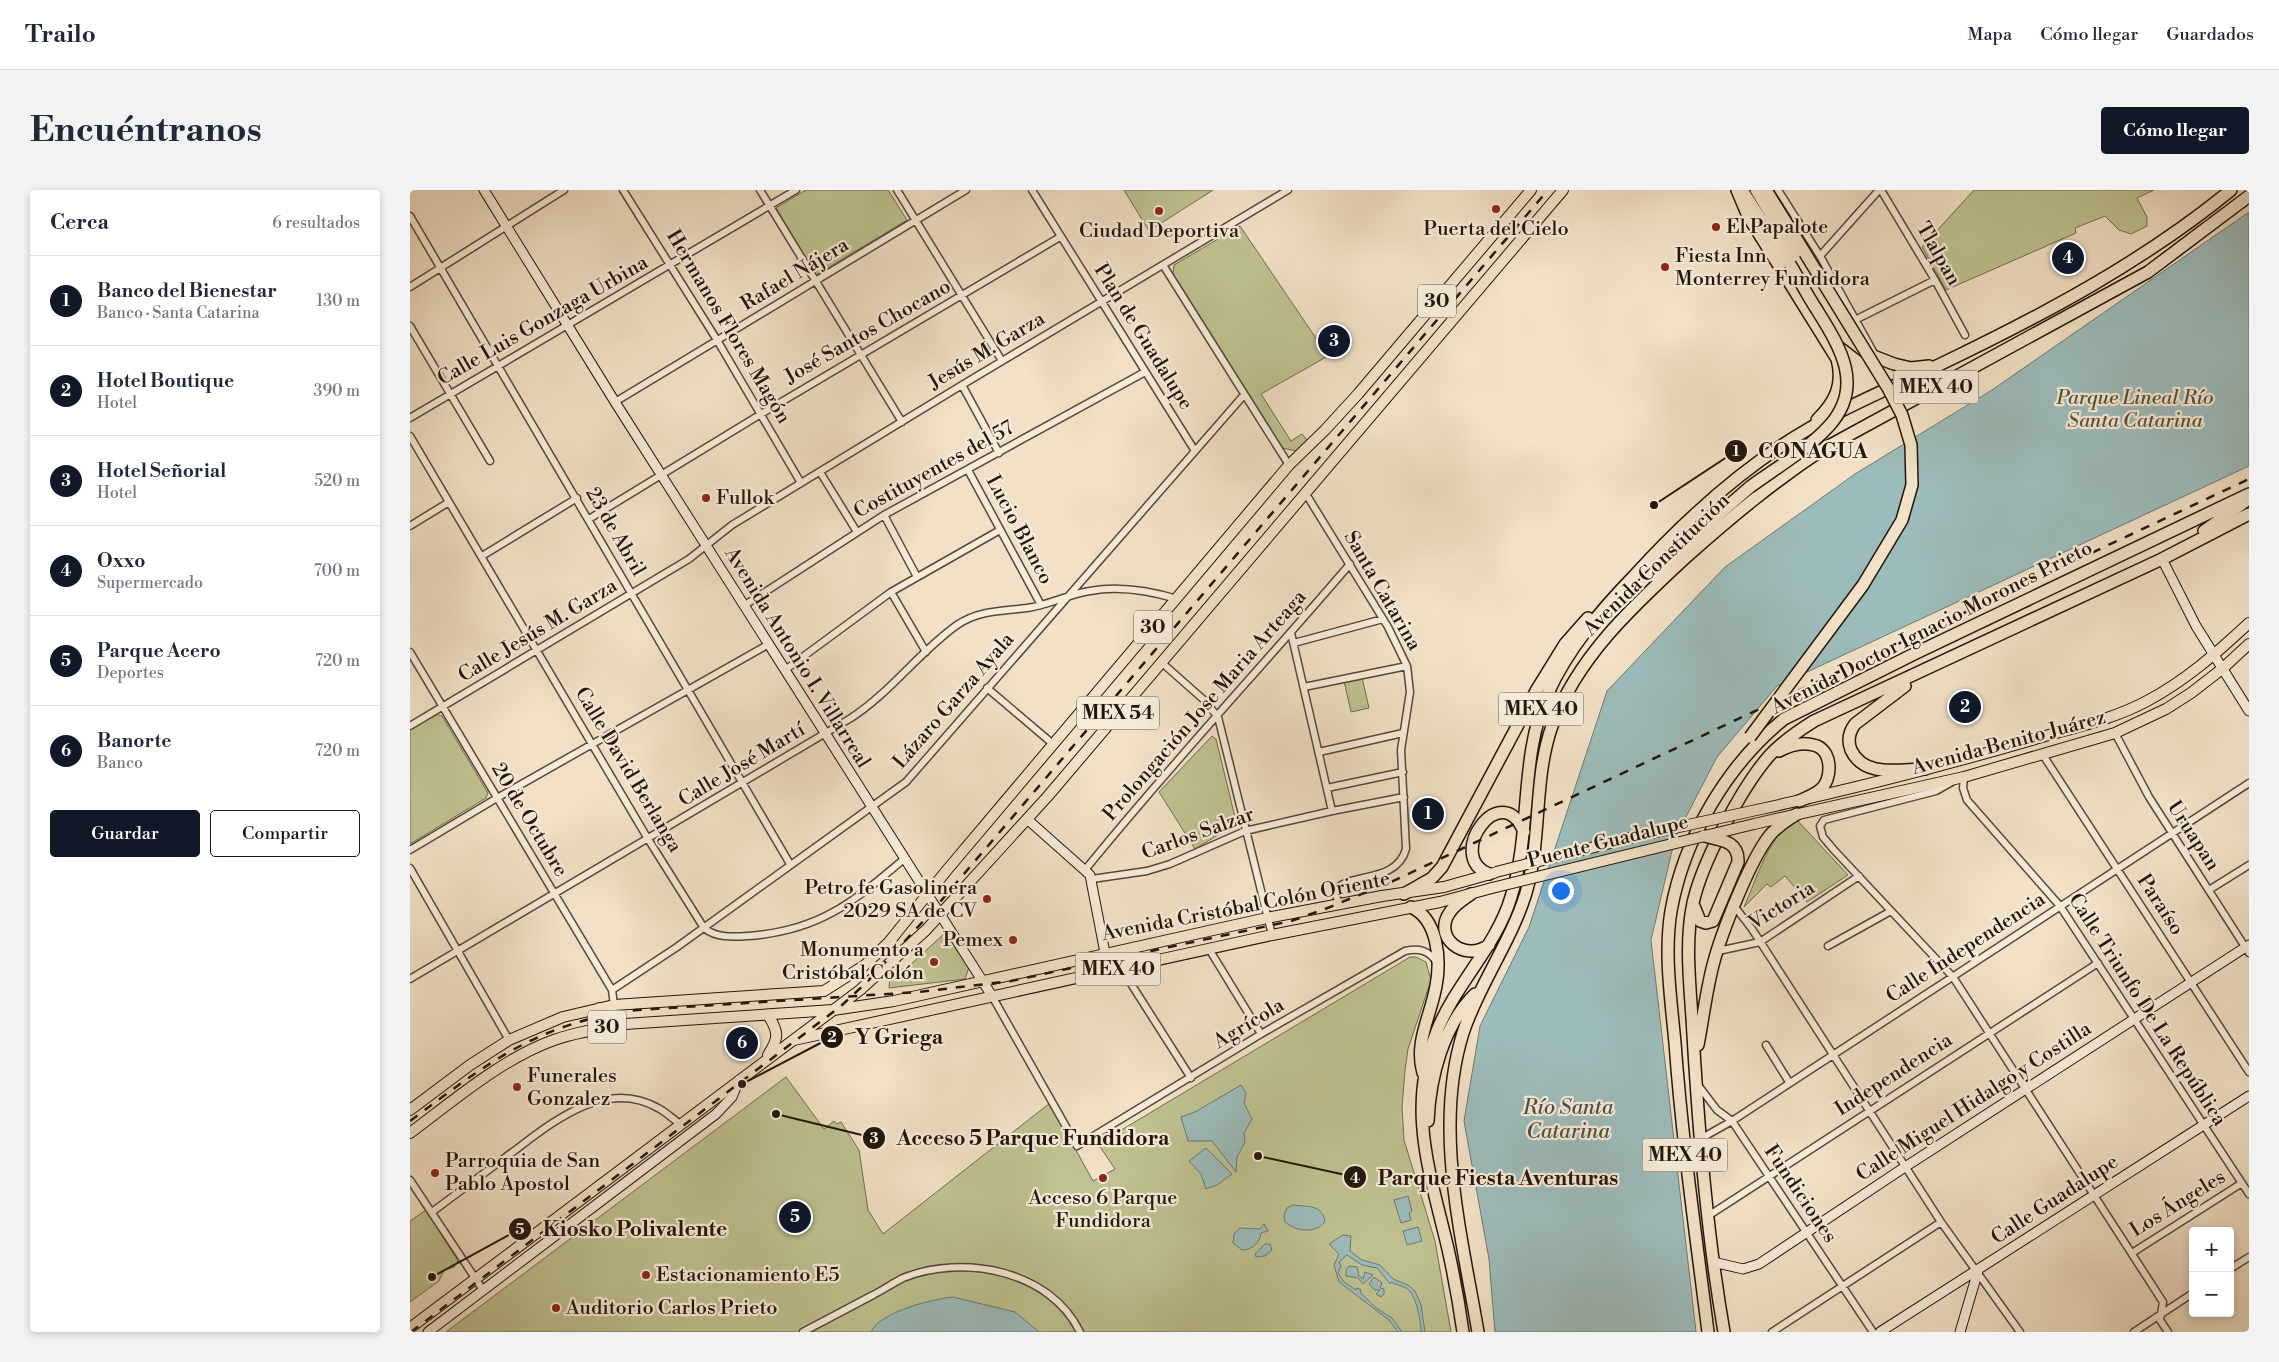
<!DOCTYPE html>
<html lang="es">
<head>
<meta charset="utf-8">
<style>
  :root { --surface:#fff; --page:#f2f2f3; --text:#1f2937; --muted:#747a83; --line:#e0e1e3; --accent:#111827 }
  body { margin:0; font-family:"Libre Bodoni",serif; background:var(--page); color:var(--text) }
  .controls { position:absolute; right:15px; bottom:15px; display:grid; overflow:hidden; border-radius:5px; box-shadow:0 2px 8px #0003 }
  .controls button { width:45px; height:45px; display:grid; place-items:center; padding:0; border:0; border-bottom:1px solid var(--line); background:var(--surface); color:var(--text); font:25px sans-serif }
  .you { position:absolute; left:1150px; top:700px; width:18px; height:18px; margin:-12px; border:4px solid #fff; border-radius:50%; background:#1a73e8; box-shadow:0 0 0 8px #1a73e833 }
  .badge { display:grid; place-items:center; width:32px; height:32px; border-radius:50%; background:var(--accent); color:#fff; font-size:16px; font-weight:700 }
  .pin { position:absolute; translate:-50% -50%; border:2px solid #fff; box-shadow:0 1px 5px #0006 }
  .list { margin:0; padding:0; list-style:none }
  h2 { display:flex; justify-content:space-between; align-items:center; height:65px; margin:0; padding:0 20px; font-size:21px }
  h2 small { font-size:16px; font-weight:400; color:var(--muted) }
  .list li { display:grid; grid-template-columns:32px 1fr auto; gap:15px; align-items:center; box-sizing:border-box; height:90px; padding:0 20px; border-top:1px solid var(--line) }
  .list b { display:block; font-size:19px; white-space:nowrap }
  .list p { margin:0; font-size:16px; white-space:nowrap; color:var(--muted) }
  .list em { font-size:16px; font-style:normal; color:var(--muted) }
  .actions { display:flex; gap:10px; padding:15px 20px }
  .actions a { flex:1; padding:11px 0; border:1px solid var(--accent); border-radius:5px; text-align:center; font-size:18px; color:var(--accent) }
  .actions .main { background:var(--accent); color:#fff }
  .map { position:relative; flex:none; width:1839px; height:1142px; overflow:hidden; border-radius:5px }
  header { display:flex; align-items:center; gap:30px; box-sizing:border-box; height:70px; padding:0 25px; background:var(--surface); border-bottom:1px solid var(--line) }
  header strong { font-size:24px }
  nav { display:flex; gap:28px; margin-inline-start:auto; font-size:18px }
  .intro { display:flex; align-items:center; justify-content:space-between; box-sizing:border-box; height:120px; padding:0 30px }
  h1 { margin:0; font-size:35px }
  .button { padding:12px 22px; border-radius:5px; background:var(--accent); color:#fff; font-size:18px; font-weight:700 }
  main { display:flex; gap:30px; padding:0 30px }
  aside { flex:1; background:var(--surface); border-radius:5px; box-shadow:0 2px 8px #0003 }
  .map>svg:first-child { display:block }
  .green { fill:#bfc292; stroke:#706c4f }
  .water { fill:#9cbcbb; stroke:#6b7975 }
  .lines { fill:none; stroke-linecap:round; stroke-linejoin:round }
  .street-casing { stroke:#56483a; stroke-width:9 }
  .secondary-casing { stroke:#22150c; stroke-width:11 }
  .primary-casing { stroke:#22150c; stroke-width:12 }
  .highway-casing { stroke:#22150c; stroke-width:14 }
  .street { stroke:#f7ecda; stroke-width:6 }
  .secondary { stroke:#f7ecda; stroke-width:9 }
  .primary { stroke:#f2e1c6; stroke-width:10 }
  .highway { stroke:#f2e1c6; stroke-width:11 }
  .rail { stroke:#22150c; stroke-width:2.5; stroke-dasharray:9 9; stroke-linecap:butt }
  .primary-bridge-casing { stroke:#22150c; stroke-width:12; stroke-linecap:butt }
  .highway-bridge-casing { stroke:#22150c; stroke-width:14; stroke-linecap:butt }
  .primary-bridge { stroke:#f2e1c6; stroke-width:10 }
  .highway-bridge { stroke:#f2e1c6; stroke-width:11 }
  .poi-dot { fill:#8f2418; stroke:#f7ecda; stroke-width:2 }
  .labels { text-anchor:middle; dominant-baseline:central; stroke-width:4.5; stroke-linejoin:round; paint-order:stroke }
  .shield { fill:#f7ecda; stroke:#62564a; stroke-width:1 }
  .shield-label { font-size:19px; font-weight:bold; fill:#22150c }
  .poi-label { font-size:20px; fill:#22150c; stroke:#f7ecda; text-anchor:start }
  .street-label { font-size:20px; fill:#22150c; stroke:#f7ecda }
  .park-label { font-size:20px; font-style:italic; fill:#59523b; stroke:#f7ecda }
  .water-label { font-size:21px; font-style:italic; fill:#4d4f49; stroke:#f7ecda }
  .leader { fill:none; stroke:#22150c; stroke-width:2 }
  .callout-dot { fill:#22150c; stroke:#f7ecda; stroke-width:2 }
  .mark-label { font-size:15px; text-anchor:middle; font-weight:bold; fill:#fff }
  .callout-label { font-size:21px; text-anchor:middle; font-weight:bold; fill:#22150c; stroke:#f7ecda; stroke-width:4.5; stroke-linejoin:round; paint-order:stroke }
</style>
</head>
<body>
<header>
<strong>Trailo</strong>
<nav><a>Mapa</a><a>Cómo llegar</a><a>Guardados</a></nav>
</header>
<div class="intro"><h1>Encuéntranos</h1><a class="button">Cómo llegar</a></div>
<main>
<aside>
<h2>Cerca<small>6 resultados</small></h2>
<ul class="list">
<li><span class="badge">1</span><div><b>Banco del Bienestar</b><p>Banco · Santa Catarina</p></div><em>130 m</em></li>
<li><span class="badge">2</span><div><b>Hotel Boutique</b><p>Hotel</p></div><em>390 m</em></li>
<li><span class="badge">3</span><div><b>Hotel Señorial</b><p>Hotel</p></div><em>520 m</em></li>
<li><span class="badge">4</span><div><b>Oxxo</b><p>Supermercado</p></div><em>700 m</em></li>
<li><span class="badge">5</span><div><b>Parque Acero</b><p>Deportes</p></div><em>720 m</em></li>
<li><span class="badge">6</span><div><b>Banorte</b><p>Banco</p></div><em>720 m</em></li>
</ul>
<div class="actions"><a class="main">Guardar</a><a>Compartir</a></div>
</aside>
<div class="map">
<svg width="1839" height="1142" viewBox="0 0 1839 1142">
  <rect width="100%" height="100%" fill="#f2e1c6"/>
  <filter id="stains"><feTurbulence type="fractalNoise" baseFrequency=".004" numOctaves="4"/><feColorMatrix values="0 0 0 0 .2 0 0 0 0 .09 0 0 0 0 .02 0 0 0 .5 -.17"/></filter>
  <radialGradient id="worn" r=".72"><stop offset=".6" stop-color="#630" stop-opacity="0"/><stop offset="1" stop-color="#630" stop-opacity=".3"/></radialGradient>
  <path class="green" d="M396,0H478L497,30L406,85L366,18Z
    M714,0H803L739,41Z
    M1564,0H1744L1727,8L1737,27V36L1721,44L1709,40L1695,26L1665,38L1666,43L1536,100L1512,57Z
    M830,36L918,166L851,204L881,251L892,244L897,250L886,261L872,258L763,84L764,75Z
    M952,487L959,518L941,522L934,491Z
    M25,524L32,526L78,603L76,608L0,654V539Z
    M802,546L806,549L825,627L821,637L785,659L749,602Z
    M1387,630L1438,685L1397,712L1375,686L1361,697L1357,694L1334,717C1345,693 1361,639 1387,630Z
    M536,742L559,777L555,789L479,798L480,787L484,783L499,776Z
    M1000,767H1006L1016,772L1021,790L998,859L995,880L992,917L994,950L1025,1051L1041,1142H36L376,887L414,939L424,931L427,934L431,932L449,960L458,1020L473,1044L640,913L683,991L705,979L688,954Z
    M16,1020L48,1071L44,1077L34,1080L29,1091L0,1112V1031Z"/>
  <path class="water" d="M1839,22V276L1367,496L1307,567L1265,648L1241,750L1286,1142H1085L1079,1069L1054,931L1070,836L1119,737L1197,501L1315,377L1445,284L1582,200Z
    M831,895L836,903L834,913L842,929L834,943L835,952L827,967L826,982L802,951H778L771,927L785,922Z
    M796,958L822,984L807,995L796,999L791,984L779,971Z
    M998,1006L1002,1021L999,1023L1001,1030L991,1033L984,1010Z
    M883,1015C897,1017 912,1014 915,1031C907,1044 886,1042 875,1032L874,1025L877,1018Z
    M854,1034L858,1041L851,1043C850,1053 842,1060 832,1060L823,1053L824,1044L830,1038L850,1039Z
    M1008,1037L1012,1051L997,1055L993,1041Z
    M933,1045L941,1046L940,1061L952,1070L970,1075L983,1089L998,1095L1005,1101L1011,1115L1015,1142H1011C1011,1131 1006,1103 996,1098C991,1095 986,1095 981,1092L980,1094L967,1078L952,1075L937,1065L929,1072L931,1076L928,1083L934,1092L946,1100L947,1098L951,1100L950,1102L966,1118L982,1128L992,1142H988L979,1130L929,1092L924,1075L929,1064L919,1054Z
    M855,1054H860L862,1060L855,1066L846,1067L845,1064Z
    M939,1076L947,1077L949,1086L953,1089L955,1082L963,1085L953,1094L948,1088L936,1086V1080Z
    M964,1087L972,1093L970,1098L974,1099V1104L971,1107L966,1104L970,1100H965L959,1094Z
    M543,1107L605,1122L629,1142H461C470,1122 522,1109 543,1107Z"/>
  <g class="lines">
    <defs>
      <path id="street" d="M213,0L307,150L391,293
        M350,0L492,232
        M487,0L592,171
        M622,0L785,261
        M1368,0L1410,66L1466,167
        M1471,0L1525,90L1555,145
        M0,26L380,674
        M1410,66L1469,0
        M753,75L879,275
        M0,97L154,0
        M1447,129L1525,90
        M0,136L80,271
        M552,195L589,263
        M205,212L556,0
        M0,228L386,0
        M0,246L238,649L294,738C306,748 323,747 338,746C409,741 442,713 494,669
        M558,280L631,415
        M410,282L447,342
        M896,304L978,437L997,476L1000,502L991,560L996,659C986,696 932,681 925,703L929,713
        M474,325L506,385
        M179,329L351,224L650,47
        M0,336L39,312
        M72,366L167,308
        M481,402L516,462
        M335,415L474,325L735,182
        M881,443L922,621
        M884,453L973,429
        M0,462L202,800L204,815
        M751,472L794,510L808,527L862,745
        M375,480L481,402L590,340
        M894,497L997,476
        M577,498L643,554
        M0,536L279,369L322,335L552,195L878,0
        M1705,543L1739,607L1839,763
        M909,562L993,543
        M1633,565L1839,882
        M1554,587L1553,598L1557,610L1650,716L1839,1004
        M1542,592L1526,601L1414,630L1410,636L1413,647L1424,660L1543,787L1753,1112L1750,1130L1758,1142
        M917,598L993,582
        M0,660L87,608L359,454
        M0,678L99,850
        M675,680C760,575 852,477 940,374
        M682,689L737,681L760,674L835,641L922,621L994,607
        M1799,700L1839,675
        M1325,717L1342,739L1531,1032L1610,1142
        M1418,756L1481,721
        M799,759L851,844
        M1308,761L1350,752L1449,686
        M711,778L781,888
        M0,789L441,528C481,502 509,462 547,435C569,420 593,421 617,418C639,415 659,404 680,401C707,396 740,401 767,409
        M202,800L267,757L496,592L834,205
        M582,806L667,956L851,844L995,761C1009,758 1019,760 1027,773
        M1356,855L1379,892
        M1288,895L1307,920L1322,931L1463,1142
        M1290,949L1322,931L1839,593
        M0,990L73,1100
        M22,1022C49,1002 77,981 104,961C144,931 196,888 248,918C256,922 263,929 270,934
        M1298,1026L1688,773
        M1722,1063L1832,993
        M1820,1079L1839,1067
        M393,1142C416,1130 440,1117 463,1105C473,1100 483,1093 493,1088C553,1064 640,1080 670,1142
        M1362,1142L1531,1032
        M1724,1142L1783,1103"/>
      <path id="secondary" d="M74,0L205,212L582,806
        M1752,369L1786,436L1839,521
        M617,629L680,685L695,763
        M1303,1072L1333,1079L1349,1074L1495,977L1839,755
        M18,1142L306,924L322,907L329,890
        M1470,1142L1839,906
        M1550,1142L1568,1081"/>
      <path id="primary" d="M1351,619C1442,599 1533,576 1622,550C1661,538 1702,530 1737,511C1775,491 1808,462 1839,433
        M1344,634L1554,587L1705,543L1756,519L1781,503L1812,479L1839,454
        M189,818L215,834
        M358,825C369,842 369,848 358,865
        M384,850L862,745L1030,712L1082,698
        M0,920L60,875L99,850L153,827L204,815L414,801L455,775L479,752L537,680L879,275L915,240L948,204L1121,0
        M0,943C43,911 93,868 144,850C167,842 191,838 215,834L423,820L484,811L857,728L972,706L1034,697L1084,683
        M0,1138L450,800L516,740L638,606L1153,0"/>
      <path id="highway" d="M1327,0L1338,26L1427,169C1434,195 1425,212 1407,230
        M1332,0L1380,74
        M1346,0L1436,147L1458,164L1484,174L1501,178L1519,176
        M1356,0L1395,63
        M1794,341L1836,311
        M1247,388L1272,356L1340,297
        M1495,496L1445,534C1439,542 1437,550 1441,560C1454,588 1489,579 1515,579
        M1369,561C1380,555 1394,551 1407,556C1423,563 1422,590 1410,600C1404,605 1396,608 1389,611
        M1079,684C1034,667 1091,586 1114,642
        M994,704L1022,688L1032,677L1126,501L1155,454L1178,428
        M1061,704C1054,709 1045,714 1040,722C1022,747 1054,773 1079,755
        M1284,716L1290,731L1296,733L1303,731L1328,672
        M1001,717C1028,729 1031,770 1026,796C1021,825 1004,853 1013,883
        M1288,855C1293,829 1296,802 1303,775C1311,744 1340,670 1360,645C1368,636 1377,630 1387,624
        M1018,931C1020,887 1033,836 1065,804
        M1053,1142C1049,1114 1044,1086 1038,1059C1020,982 996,919 1027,841C1046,793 1086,757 1101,707C1122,641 1109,567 1138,503C1158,459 1190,421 1224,386C1275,330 1334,276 1400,238C1442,213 1488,195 1531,174C1633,125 1733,72 1821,0
        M1068,1142C1052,1047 1023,938 1053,843C1069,794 1101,752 1116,703C1132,648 1123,590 1142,536C1167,468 1222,417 1274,369C1320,328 1363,292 1415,258L1738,82L1839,6
        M1298,1142C1286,1046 1272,950 1265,853C1261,809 1254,764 1261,721C1274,648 1317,575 1374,529L1506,463L1839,304
        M1314,1142C1297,1044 1289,944 1283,845C1281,802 1274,755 1283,713C1292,672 1332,597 1359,566C1372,552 1388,541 1404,531L1752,369L1839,324"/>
    </defs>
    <use href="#street" class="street-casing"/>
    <use href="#secondary" class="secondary-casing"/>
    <use href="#primary" class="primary-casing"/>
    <use href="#highway" class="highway-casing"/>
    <use href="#street" class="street"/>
    <use href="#secondary" class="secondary"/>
    <use href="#primary" class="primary"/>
    <use href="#highway" class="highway"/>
    <path class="rail" d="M0,931C78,873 127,833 227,820L509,802L601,791L881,731L915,719L981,692L1839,289
      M1,1142L431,816L457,792L518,726L1138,0"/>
    <defs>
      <path id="primary-bridge" d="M1086,682L1228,646L1351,619
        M1082,698L1344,634"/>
      <path id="highway-bridge" d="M1340,297C1366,278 1397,260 1419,236C1455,196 1430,157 1407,120C1397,105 1389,89 1380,74
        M1340,547L1453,395L1492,330L1502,295L1501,255L1492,225L1478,198L1395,63
        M1294,646C1311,650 1329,651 1328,672"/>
    </defs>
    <use href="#primary-bridge" class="primary-bridge-casing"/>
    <use href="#highway-bridge" class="highway-bridge-casing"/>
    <use href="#primary-bridge" class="primary-bridge"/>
    <use href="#highway-bridge" class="highway-bridge"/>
  </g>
  <g class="poi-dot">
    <circle cx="1086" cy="19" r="5"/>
    <circle cx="749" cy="21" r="5"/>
    <circle cx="1306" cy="37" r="5"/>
    <circle cx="1255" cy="77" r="5"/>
    <circle cx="296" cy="308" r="5"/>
    <circle cx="577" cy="709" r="5"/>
    <circle cx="603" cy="750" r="5"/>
    <circle cx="524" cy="772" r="5"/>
    <circle cx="107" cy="897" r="5"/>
    <circle cx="25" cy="983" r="5"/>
    <circle cx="693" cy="988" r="5"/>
    <circle cx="236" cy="1085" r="5"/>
    <circle cx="146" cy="1118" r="5"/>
  </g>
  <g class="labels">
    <g class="shield">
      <rect x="1008" y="94.5" width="38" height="33" rx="4"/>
      <rect x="1483.5" y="180.5" width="85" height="33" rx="4"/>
      <rect x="724" y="420.5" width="38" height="33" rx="4"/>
      <rect x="1088.5" y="502.5" width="85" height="33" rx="4"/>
      <rect x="667" y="506.5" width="82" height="33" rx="4"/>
      <rect x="665.5" y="762.5" width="85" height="33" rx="4"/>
      <rect x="178" y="820.5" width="38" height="33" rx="4"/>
      <rect x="1232.5" y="948.5" width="85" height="33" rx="4"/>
    </g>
    <g class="shield-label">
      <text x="1027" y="111">30</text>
      <text x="1526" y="197">MEX 40</text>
      <text x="743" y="437">30</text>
      <text x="1131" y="519">MEX 40</text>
      <text x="708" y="523">MEX 54</text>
      <text x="708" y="779">MEX 40</text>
      <text x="197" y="837">30</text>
      <text x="1275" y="965">MEX 40</text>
    </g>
    <g class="poi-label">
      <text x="1316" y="37">El Papalote</text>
      <text x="1086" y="39" text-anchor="middle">Puerta del Cielo</text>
      <text x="749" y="41" text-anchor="middle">Ciudad Deportiva</text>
      <text x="1265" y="66">Fiesta Inn<tspan x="1265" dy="23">Monterrey Fundidora</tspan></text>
      <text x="306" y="308">Fullok</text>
      <text x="567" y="698" text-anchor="end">Petro fe Gasolinera<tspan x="567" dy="23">2029 SA de CV</tspan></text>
      <text x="593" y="750" text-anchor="end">Pemex</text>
      <text x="514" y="760" text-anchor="end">Monumento a<tspan x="514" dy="23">Cristóbal Colón</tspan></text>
      <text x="117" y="886">Funerales<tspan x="117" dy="23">Gonzalez</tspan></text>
      <text x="35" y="971">Parroquia de San<tspan x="35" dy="23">Pablo Apostol</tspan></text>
      <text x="693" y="1008" text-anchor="middle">Acceso 6 Parque<tspan x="693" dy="23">Fundidora</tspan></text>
      <text x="246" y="1085">Estacionamiento E5</text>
      <text x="156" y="1118">Auditorio Carlos Prieto</text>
    </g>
    <g class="street-label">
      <text transform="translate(1528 64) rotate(60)">Tlalpan</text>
      <text transform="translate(385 85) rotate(-31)">Rafael Nájera</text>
      <text transform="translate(133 131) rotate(-30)">Calle Luis Gonzaga Urbina</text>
      <text transform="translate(318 137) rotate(59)">Hermanos Flores Magón</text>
      <text transform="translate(458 142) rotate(-30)">José Santos Chocano</text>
      <text transform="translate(733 147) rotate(58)">Plan de Guadalupe</text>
      <text transform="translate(577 161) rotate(-31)">Jesús M. Garza</text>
      <text transform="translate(524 280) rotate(-29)">Costituyentes del 57</text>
      <text transform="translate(609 340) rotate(62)">Lucio Blanco</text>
      <text transform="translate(205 342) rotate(60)">23 de Abril</text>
      <text transform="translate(1247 375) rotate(-44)">Avenida Constitución</text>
      <text transform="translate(972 401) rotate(60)">Santa Catarina</text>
      <text transform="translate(1522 438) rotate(-27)">Avenida Doctor Ignacio Morones Prieto</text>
      <text transform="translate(128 441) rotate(-31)">Calle Jesús M. Garza</text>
      <text transform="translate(387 468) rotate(58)">Avenida Antonio I. Villarreal</text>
      <text transform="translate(544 511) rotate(-49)">Lázaro Garza Ayala</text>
      <text transform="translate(795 516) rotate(-49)">Prolongación Jose Maria Arteaga</text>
      <text transform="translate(1599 553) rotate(-15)">Avenida Benito Juárez</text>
      <text transform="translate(332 575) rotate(-31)">Calle José Martí</text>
      <text transform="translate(218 580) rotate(59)">Calle David Berlanga</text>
      <text transform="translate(119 630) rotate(59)">20 de Octubre</text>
      <text transform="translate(788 644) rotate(-20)">Carlos Salzar</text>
      <text transform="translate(1783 646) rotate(57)">Uruapan</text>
      <text transform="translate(1198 652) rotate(-14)">Puente Guadalupe</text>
      <text transform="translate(1750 715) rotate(57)">Paraíso</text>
      <text transform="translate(1372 716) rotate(-32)">Victoria</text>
      <text transform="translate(836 717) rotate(-11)">Avenida Cristóbal Colón Oriente</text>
      <text transform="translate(1556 758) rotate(-33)">Calle Independencia</text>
      <text transform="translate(1737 820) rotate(57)">Calle Triunfo De La República</text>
      <text transform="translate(839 834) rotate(-31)">Agrícola</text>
      <text transform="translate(1484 885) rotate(-33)">Independencia</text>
      <text transform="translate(1564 912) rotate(-33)">Calle Miguel Hidalgo y Costilla</text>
      <text transform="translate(1390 1004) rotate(56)">Fundiciones</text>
      <text transform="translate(1645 1010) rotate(-33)">Calle Guadalupe</text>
      <text transform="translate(1768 1014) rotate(-32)">Los Ángeles</text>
    </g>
    <g class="park-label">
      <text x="1725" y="208">Parque Lineal Río<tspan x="1725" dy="23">Santa Catarina</tspan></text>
    </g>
    <g class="water-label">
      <text x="1158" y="918">Río Santa<tspan x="1158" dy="24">Catarina</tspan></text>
    </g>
  </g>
  <path class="leader" d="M1244 315L1326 261M332 894L422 847M366 924L464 948M848 966L945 987M22 1087L110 1039"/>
  <g class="callout-dot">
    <circle cx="1244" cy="315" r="5"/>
    <circle cx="332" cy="894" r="5"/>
    <circle cx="366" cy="924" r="5"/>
    <circle cx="848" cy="966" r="5"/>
    <circle cx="22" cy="1087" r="5"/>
    <circle cx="1326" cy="261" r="12"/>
    <circle cx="422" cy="847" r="12"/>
    <circle cx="464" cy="948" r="12"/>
    <circle cx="945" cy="987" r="12"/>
    <circle cx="110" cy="1039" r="12"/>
  </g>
  <g class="mark-label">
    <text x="1326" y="266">1</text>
    <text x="422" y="852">2</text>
    <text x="464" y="953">3</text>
    <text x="945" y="993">4</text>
    <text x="110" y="1044">5</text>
  </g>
  <g class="callout-label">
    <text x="1403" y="268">CONAGUA</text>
    <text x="489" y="854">Y Griega</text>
    <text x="623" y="955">Acceso 5 Parque Fundidora</text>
    <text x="1088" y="995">Parque Fiesta Aventuras</text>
    <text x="225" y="1046">Kiosko Polivalente</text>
  </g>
  <rect width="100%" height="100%" filter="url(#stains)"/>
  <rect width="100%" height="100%" fill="url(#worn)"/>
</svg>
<div class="controls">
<button>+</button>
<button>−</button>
</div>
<div class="you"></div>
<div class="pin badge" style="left:1018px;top:624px">1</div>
<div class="pin badge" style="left:1555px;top:517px">2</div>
<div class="pin badge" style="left:924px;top:151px">3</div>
<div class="pin badge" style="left:1658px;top:68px">4</div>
<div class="pin badge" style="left:385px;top:1027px">5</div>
<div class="pin badge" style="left:332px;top:853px">6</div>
</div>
</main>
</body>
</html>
